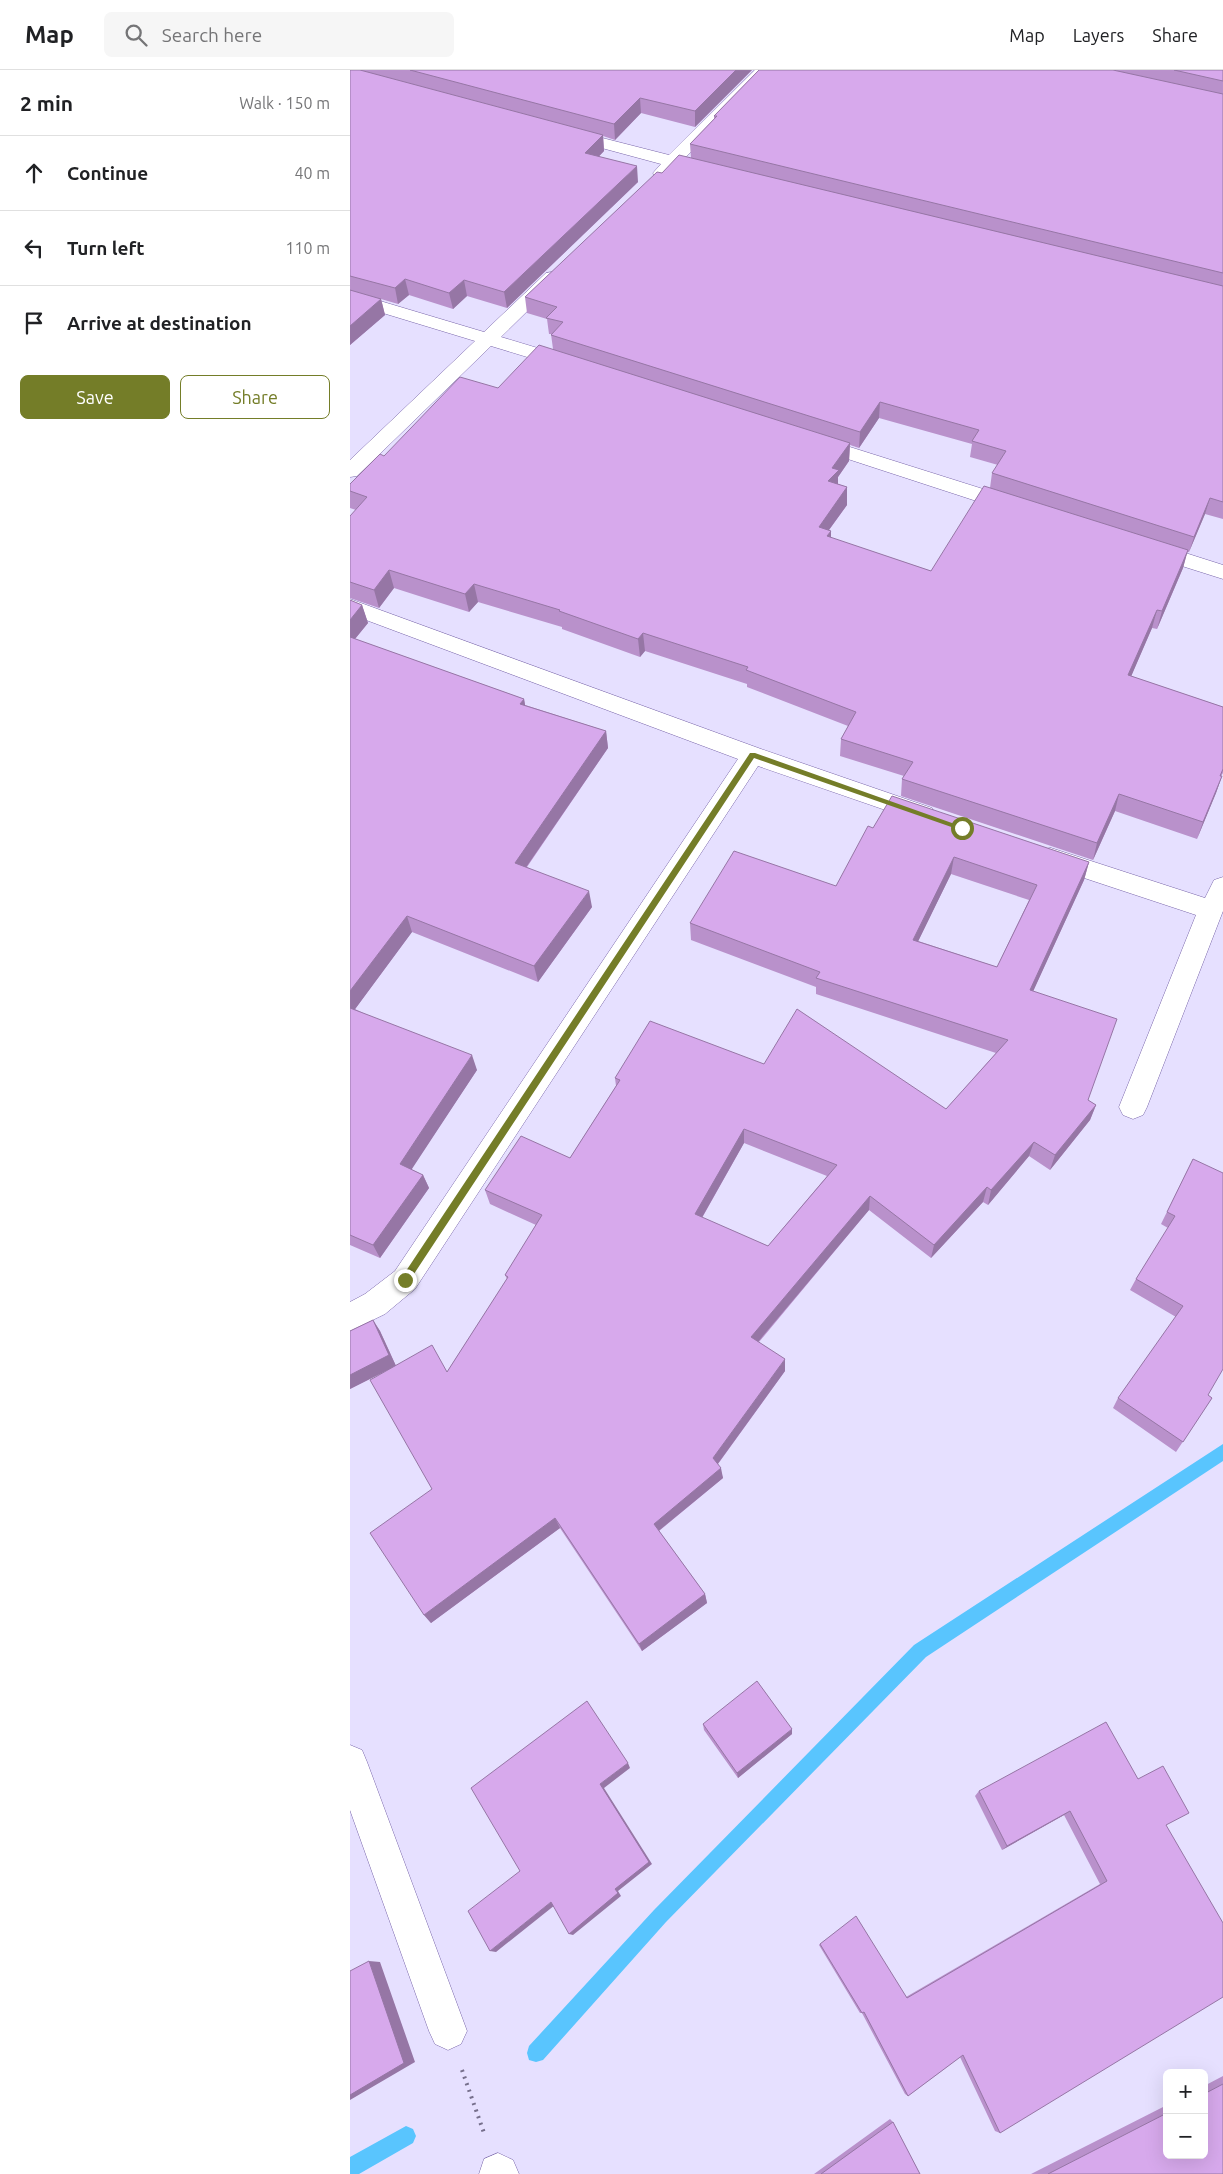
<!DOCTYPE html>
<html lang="en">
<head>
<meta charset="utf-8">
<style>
  :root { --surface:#fff; --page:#f6f6f6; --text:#202124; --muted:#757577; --line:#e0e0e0; --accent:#747d28 }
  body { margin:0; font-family:Ubuntu,sans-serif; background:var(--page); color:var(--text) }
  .controls { position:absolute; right:15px; bottom:15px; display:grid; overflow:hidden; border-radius:8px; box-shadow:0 5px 20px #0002 }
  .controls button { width:45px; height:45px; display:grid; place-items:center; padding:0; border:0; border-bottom:1px solid var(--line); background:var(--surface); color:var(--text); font:25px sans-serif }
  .stop { position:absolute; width:15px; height:15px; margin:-11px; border:4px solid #747d28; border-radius:50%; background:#fff }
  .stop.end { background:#747d28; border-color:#fff; box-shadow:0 1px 5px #0008 }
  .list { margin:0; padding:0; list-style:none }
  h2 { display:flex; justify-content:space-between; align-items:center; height:65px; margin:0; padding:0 20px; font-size:21px }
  h2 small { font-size:16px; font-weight:400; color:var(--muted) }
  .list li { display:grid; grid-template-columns:32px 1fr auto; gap:15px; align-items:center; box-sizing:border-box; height:75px; padding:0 20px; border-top:1px solid var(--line) }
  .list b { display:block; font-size:19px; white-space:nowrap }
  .list em { font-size:16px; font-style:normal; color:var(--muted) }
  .actions { display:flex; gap:10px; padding:15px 20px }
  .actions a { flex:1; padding:11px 0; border:1px solid var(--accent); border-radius:8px; text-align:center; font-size:18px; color:var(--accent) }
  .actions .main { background:var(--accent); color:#fff }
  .icon { flex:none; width:28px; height:28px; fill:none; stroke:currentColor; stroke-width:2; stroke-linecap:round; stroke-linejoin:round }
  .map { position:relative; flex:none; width:873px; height:2104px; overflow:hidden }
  header { display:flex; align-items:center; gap:30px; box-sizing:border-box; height:70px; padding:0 25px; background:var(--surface); border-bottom:1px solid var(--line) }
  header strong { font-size:24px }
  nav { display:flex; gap:28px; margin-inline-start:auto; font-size:18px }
  .search { width:350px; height:45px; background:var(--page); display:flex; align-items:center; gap:12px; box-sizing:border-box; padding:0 18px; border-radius:8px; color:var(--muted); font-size:19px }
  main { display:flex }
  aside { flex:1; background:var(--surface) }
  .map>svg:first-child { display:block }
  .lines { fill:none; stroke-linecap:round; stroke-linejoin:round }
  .stream { fill:#59c5fe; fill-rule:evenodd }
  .minor-casing { stroke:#7966aa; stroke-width:1 }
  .path { stroke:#766f8c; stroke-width:4; stroke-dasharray:2 5; stroke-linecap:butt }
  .minor { fill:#fff; fill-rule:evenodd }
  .wall { fill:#b991cb; fill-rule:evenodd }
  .shaded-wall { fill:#9676a5 }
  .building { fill:#d7a9ec; stroke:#9676a5; fill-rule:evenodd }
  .route { fill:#747d28 }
</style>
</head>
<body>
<header>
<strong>Map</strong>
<div class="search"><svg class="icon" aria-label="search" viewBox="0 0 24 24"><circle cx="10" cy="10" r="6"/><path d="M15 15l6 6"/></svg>Search here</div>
<nav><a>Map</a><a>Layers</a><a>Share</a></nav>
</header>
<main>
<aside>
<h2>2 min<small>Walk · 150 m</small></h2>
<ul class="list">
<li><svg class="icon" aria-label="ahead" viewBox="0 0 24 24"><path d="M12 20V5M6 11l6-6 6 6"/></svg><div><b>Continue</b></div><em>40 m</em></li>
<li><svg class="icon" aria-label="left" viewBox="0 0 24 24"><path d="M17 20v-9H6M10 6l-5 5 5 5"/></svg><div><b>Turn left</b></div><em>110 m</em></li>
<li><svg class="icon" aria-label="arrive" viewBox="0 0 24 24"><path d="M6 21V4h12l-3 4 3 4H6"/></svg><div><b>Arrive at destination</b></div></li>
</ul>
<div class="actions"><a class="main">Save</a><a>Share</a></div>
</aside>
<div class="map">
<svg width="873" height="2104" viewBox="0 0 873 2104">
  <rect width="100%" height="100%" fill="#e6e0ff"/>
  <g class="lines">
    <path class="stream" d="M873,1374V1391L576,1587L316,1852L193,1990L186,1992L179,1990L177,1983L179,1976L304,1840L564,1575Z
      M56,2056L63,2059L66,2066L63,2073L9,2104H0V2087Z"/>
    <defs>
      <path id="minor" d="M405,0H422L334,89L365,97L367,101L365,105L359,106L326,98L317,107H305L303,103L311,94L211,67L209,64L211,61L217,59L319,85Z
        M202,202L208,203L211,207L208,211L151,267L224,289L227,293L224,297L217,299L210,297L141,276L7,406L0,407V390L125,271L0,233V222L134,262L196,203Z
        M465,366L671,431L674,436L671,441L664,443L657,441L458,376L455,372L458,368Z
        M801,472L873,495V509L794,484L790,479L794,474Z
        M0,529L411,679L582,738L585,744L582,750L573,753L408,696L65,1219L35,1244L0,1261V1232L15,1224L45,1201L388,689L0,544Z
        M701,778L855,828L864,810L873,807V841L797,1037L793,1045L783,1049L773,1045L769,1037L846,845L692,794L689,787L692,780Z
        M0,1675L12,1680L17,1692L117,1961L111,1974L98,1980L85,1974L79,1961L0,1740Z
        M148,2083L163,2090L169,2104H129L134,2089Z"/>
    </defs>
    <use href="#minor" class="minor-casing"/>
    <path class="path" d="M112,2000L134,2063"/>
    <use href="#minor" class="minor"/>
  </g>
  <path class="wall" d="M0,0H402L345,57L291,43L265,70L253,66L254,81L249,86L288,112L157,238L117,226L103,239L59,225L48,234L31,229L35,245L0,275Z
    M409,0H873V449L855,444L839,482H837L833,498L807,559L802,558L781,606L873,637V703L871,706H872L866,723L847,769L765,741L743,790L551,726L552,709L554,706L490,686L491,669L498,656L397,617V614L295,581L290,587L212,559V557L128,532L119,542L44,518L29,538L0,528V446L6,440L0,438V414L34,386L148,318L203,279L201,264H199L197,249L177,243L175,227L312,103L341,88L340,74L364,49V46ZM529,348L622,374L620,387L648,395L642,403L640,418L581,501L481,468L479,460L497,435V417L488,414V407L499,391L500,375L509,378Z
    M0,530L12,535L18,553L5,569L174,629L175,635L256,661L258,678L177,797L242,837L188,912L62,862L5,939L127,1000L61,1099L73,1105L79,1118L30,1188L0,1175Z
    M523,758L739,792L734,810L683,921L738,1030L746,1035L740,1050L700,1100L679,1086L638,1135L633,1132L581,1188L519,1140L409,1272L435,1301L368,1394L373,1408L309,1461L355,1524L357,1533L292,1581L210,1458L81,1553L74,1545L82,1419L41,1298L0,1319V1261L23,1250L30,1261L46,1296L97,1302L157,1209L155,1205L186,1155L140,1134L135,1120L220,1088L266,1016L265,1008L414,994L596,1039L646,983L466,924V917L341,870L340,853L486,816ZM601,804L679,830L647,897L568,871ZM394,1073L477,1106L418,1176L352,1148Z
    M843,1089L858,1325L862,1328L826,1382L763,1338L768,1328L826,1247L780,1220L786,1209L818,1158L811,1154Z
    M353,1654L442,1664L388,1708L354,1660Z
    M788,1709L816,1755L650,2063L645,2061L610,1987L558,2026L555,2024L512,1943H510L469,1875L470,1874L556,1927L750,1814L714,1745L652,1780L625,1726L629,1721Z
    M873,2006V2104H681L817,2035V2085H854V2016Z
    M540,2049L543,2052L570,2104H464Z"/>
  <path class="shaded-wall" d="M386,0H402L345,57V41Z
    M290,28L291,43L265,70L264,54Z
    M253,65L254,81L237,99L235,83Z
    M287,96L288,112L157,238L154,222Z
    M55,209L59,225L48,234L45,218Z
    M114,210L117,226L103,239L99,223Z
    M31,229L35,245L0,275V256Z
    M530,332L529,348L509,378L510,362Z
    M500,373L499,391L488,407V418L478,411L482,398Z
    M497,417V435L468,475L469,457Z
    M860,428L855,444L839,482L844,467Z
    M481,461V479L477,466Z
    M838,480L833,498L807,559L812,541Z
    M39,500L44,518L29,538L24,520Z
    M124,514L128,532L119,542L115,524Z
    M12,535L18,553L0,575V550Z
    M807,540L802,558L774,623L778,605Z
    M293,563L295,581L290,587L288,569Z
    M174,629L177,646L170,634Z
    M256,661L258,678L168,809L165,793Z
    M872,706L866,723L847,769L853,752Z
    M769,724L765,741L743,790L747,773Z
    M604,787L601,804L561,886L563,870Z
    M739,792L734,810L676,937L680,920Z
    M239,821L242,837L188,912L184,896Z
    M57,846L62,862L0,946V921Z
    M122,985L127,1000L56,1108L50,1094Z
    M746,1035L740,1050L700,1100L705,1085Z
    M394,1059V1073L346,1158L345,1144Z
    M684,1072L679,1086L638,1135L641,1120Z
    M73,1105L79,1118L30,1188L23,1175Z
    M637,1117L633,1132L581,1188L584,1175Z
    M520,1126L519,1140L402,1279L401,1267Z
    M23,1250L30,1261L46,1296L0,1319V1305Z
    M435,1289V1301L364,1399L363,1388Z
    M371,1398L373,1408L306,1463L304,1454Z
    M205,1448L210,1458L81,1553L74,1545Z
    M355,1524L357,1533L292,1581L289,1574Z
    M442,1659V1664L388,1708L387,1703Z
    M278,1693L280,1698L254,1718L302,1794L268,1821L271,1826L223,1865L219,1864L265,1819L250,1714Z
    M720,1741L714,1745L652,1780L657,1776Z
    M201,1832L205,1835L146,1882L140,1881Z
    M19,1891L30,1892L65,1992L0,2030V2025Z"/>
  <path class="building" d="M0,0H10L253,65L235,83L287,96L154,222L114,210L99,223L55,209L45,218L0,206Z
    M60,0H386L345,41L290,28L264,54Z
    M409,0H763L873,24V203L340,74L367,46H364Z
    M824,0H873V11Z
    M329,85L873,216V432L860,428L844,467L642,403L656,381L622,371L629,360L530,332L510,362L201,265L213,252L196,248L207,237L175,227L307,102L312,103Z
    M0,220L31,229L0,256Z
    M189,275L500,373L482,398L489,400L478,411L497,417L469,457L481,461L477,466L581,501L634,416L838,480L812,541L807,540L778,605L873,637V699L870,706H872L853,752L769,724L747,773L552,709L563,692L491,669L506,642L396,600L398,597L293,563L288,569L209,541L210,540L124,514L115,524L39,500L24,520L0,512V446L17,427L0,421V414L30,384L34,386L110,307L148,318Z
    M0,530L12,535L0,550Z
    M0,567L174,629L170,634L256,661L165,793L239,821L184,896L57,846L0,921Z
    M542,726L739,792L680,920L767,949L738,1030L746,1035L705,1085L684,1072L641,1120L637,1117L584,1175L520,1126L401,1267L435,1289L363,1388L371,1398L304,1454L355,1524L289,1574L205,1448L74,1545L20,1463L82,1419L20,1310L82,1275L97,1302L158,1207L155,1205L192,1145L135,1120L171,1066L220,1088L270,1010L265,1008L300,951L414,994L447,939L596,1039L658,970L466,908L470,902L340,853L384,781L486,816L518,756L523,758ZM604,787L687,815L647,897L563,870ZM394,1059L487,1095L418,1176L345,1144Z
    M0,938L122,985L50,1094L73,1105L23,1175L0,1165Z
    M843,1089L873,1103V1299L858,1325L862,1328L833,1372L768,1328L833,1236L786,1209L825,1146L817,1142Z
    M23,1250L39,1285L0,1305V1261Z
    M407,1611L442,1659L387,1703L353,1654Z
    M237,1631L278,1693L250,1714L299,1792L265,1819L268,1823L219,1864L201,1832L140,1881L118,1841L170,1801L121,1718Z
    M756,1652L788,1709L813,1696L839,1743L816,1755L873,1853V1927L650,2063L613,1985L558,2026L514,1942L512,1943L470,1874L506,1846L557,1928L757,1811L720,1741L657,1776L629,1721Z
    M19,1891L54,1993L0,2025V1901Z
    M873,2014V2104H698L817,2043V2085H854V2024Z
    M543,2052L570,2104H471Z"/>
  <path class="route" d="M400,683H405L616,758L610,760L404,688L58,1213H52V1207Z"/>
</svg>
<div class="controls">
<button>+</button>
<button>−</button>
</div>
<div class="stop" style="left:612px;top:758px"></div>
<div class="stop end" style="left:55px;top:1210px"></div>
</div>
</main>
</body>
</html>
